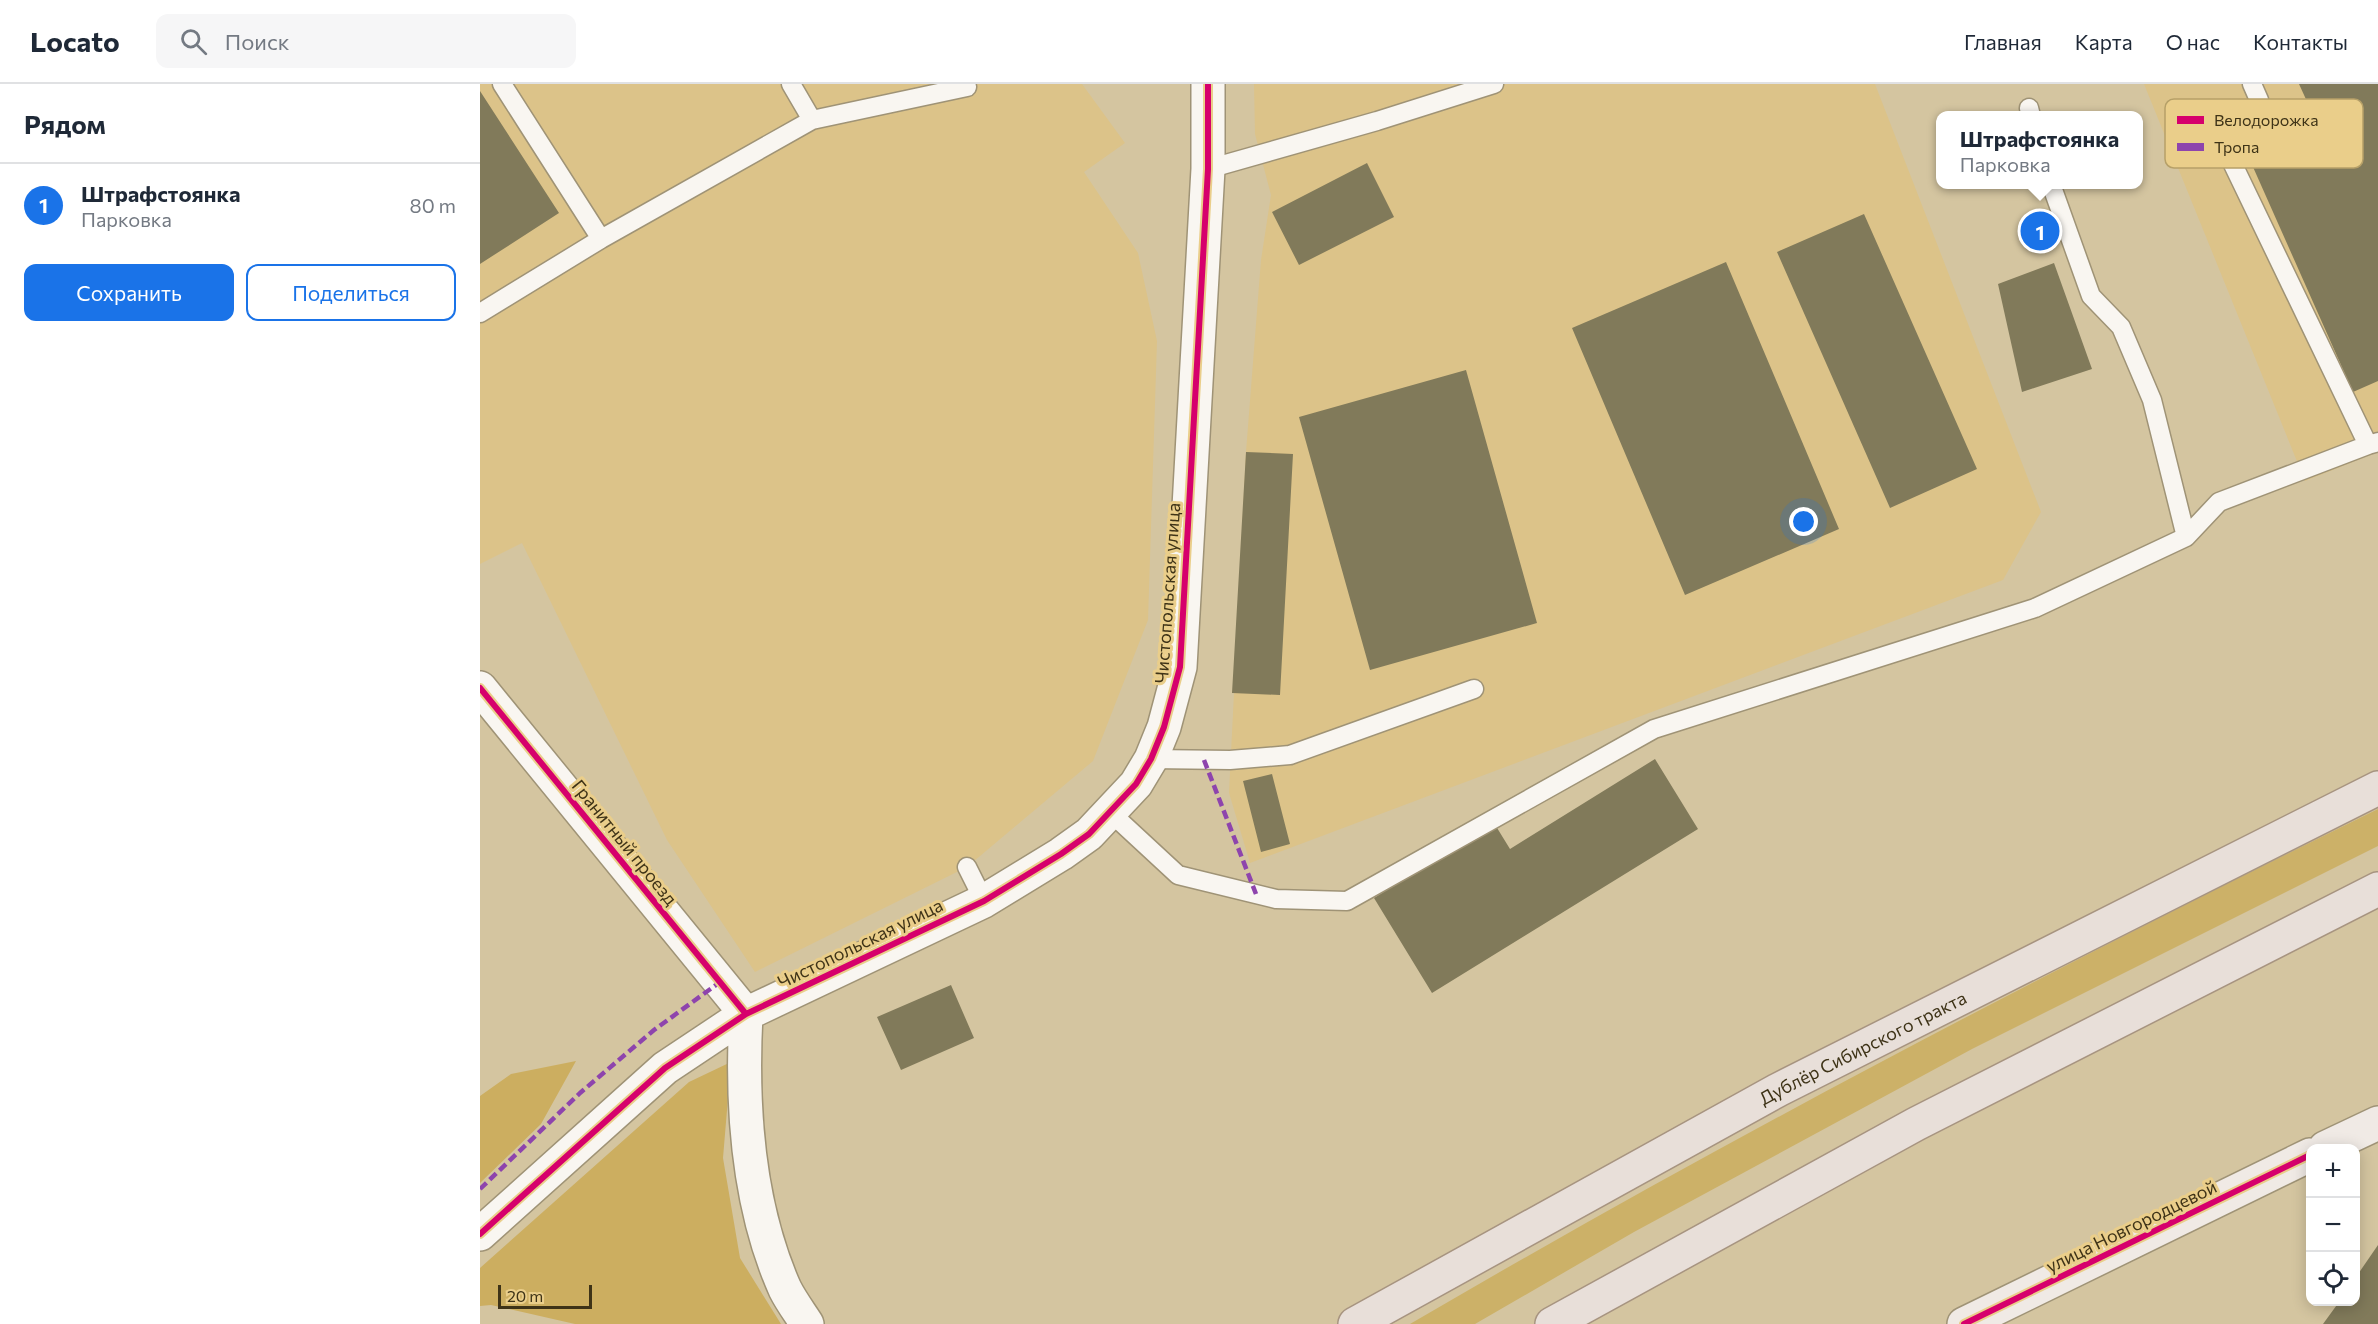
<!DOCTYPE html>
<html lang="ru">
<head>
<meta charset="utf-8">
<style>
  :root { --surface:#fff; --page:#f6f6f7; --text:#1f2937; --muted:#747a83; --line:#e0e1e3; --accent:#1a73e8 }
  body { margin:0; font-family:Commissioner,sans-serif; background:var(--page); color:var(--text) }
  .controls { position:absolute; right:18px; bottom:18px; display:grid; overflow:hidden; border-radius:12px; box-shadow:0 3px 15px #0003 }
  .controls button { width:54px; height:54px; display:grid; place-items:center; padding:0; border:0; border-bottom:2px solid var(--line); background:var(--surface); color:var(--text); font:30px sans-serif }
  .scale { position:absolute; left:18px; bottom:15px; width:94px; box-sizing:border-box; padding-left:6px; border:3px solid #3e3317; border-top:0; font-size:16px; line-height:21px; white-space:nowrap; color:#3e3317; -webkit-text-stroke:4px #eace8a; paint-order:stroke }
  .you { position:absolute; left:1324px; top:438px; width:21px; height:21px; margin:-15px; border:4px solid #fff; border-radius:50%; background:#1a73e8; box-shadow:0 0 0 9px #1a73e833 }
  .badge { display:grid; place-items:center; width:39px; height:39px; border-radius:50%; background:var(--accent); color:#fff; font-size:20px; font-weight:700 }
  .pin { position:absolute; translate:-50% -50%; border:3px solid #fff; box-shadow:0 2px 6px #0006 }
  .popup { position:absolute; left:1456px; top:27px; width:207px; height:78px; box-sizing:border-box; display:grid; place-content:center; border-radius:12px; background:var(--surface); filter:drop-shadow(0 2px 4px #0005); font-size:20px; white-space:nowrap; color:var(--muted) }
  .popup b { font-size:22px; color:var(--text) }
  .popup::after { content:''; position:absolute; left:50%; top:100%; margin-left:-12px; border:12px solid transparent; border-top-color:var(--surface) }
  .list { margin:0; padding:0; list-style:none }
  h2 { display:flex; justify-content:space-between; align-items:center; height:78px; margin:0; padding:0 24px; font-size:26px }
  h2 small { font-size:20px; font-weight:400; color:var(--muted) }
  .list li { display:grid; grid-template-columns:39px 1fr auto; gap:18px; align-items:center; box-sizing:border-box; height:84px; padding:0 24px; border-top:2px solid var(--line) }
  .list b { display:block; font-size:22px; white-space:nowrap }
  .list p { margin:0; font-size:20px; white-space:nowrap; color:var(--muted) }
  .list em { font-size:20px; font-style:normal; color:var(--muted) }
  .actions { display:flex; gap:12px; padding:18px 24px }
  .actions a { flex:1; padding:14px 0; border:2px solid var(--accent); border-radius:12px; text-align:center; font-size:21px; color:var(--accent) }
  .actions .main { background:var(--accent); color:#fff }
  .icon { flex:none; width:33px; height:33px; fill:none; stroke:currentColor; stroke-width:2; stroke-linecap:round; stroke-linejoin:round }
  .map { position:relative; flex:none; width:1898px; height:1240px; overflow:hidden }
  header { display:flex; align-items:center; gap:36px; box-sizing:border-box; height:84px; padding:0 30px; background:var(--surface); border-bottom:2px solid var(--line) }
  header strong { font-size:28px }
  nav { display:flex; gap:33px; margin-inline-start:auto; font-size:21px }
  .search { width:420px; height:54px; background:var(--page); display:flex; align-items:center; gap:15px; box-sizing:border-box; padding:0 21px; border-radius:12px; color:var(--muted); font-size:22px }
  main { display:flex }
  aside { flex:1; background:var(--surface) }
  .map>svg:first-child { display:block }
  .built { fill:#dcc389 }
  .green { fill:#ccb168 }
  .forest { fill:#ccae60 }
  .building { fill:#817a5a }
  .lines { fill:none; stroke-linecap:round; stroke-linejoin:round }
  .lane-casing { stroke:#9f9376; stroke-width:21 }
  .street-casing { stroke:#9f9376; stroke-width:36 }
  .secondary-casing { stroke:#9f9376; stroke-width:36 }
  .primary-casing { stroke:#a79480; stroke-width:36 }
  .lane { stroke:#f9f6f1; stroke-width:18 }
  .street { stroke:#f9f6f1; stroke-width:33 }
  .secondary { stroke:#f0eae5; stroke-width:33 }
  .primary { stroke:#e8dfd9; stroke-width:33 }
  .quiet { stroke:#8e44ad; stroke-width:4.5; stroke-dasharray:9 4.5; stroke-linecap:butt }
  .cycleway-casing { stroke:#eace8a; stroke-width:10 }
  .cycleway { stroke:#d6006c; stroke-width:6 }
  .labels { text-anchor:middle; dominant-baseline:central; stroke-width:6; stroke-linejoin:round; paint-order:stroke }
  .street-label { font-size:18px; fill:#3e3317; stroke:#eace8a }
  .key { fill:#eace8a; stroke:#b6a068; stroke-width:1.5 }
  .key-label { font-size:16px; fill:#3e3317 }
</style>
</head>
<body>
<header>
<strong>Locato</strong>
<div class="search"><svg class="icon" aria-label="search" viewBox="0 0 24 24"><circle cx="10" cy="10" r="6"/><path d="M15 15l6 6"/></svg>Поиск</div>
<nav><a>Главная</a><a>Карта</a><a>О нас</a><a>Контакты</a></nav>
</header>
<main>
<aside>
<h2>Рядом<small></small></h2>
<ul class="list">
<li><span class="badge">1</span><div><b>Штрафстоянка</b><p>Парковка</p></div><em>80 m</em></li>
</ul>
<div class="actions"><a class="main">Сохранить</a><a>Поделиться</a></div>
</aside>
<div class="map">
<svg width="1898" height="1240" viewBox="0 0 1898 1240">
  <rect width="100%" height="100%" fill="#d4c5a0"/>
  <path class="built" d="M0,0H602L645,59L604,88L658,169L677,257L668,536L613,677L487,783L275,888L187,756L42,459L0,480Z
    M774,0H1395L1561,428L1523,496L770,779L749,709L766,368L781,176L791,111L775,50Z
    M1664,0H1898V368L1825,397Z"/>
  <path class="green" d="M1898,725V762L1492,965L1154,1148L995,1240H930C1246,1055 1570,886 1898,725Z"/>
  <path class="forest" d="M96,977L61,1040L0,1099V1012L31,990Z
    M251,978L243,1074L260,1174L301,1240H95L11,1221L0,1222V1184L209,998Z"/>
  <path class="building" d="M1819,0H1898V297L1873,308L1769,74L1840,46Z
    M0,7L79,129L0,180Z
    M887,79L914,133L819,181L792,128Z
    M1384,130L1497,385L1410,424L1297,168Z
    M1246,178L1359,445L1205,511L1092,244Z
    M1574,179L1612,285L1542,308L1518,200Z
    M986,286L1057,539L890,586L819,333Z
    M766,368L813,370L800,611L752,609Z
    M1175,675L1218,745L952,909L894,814L1014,739L1030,765Z
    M792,690L810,760L781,768L763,697Z
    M471,901L494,954L421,986L397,933Z
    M1898,1161V1240H1843L1859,1218H1876V1193Z"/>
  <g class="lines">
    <defs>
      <path id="lane" d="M311,0L332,36
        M1772,0L1779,16L1748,70L1888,361L1898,358
        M1549,24L1551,32
        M728,85L897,37L1014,0
        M1571,100L1611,212L1641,243L1672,316L1706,453
        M121,155L332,36L487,3
        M0,229L121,155L22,0
        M671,675L750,676L810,671L994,605
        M631,729L698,791L796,815L867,817L1174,645L1555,524L1706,453L1739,418L1888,361
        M487,783L504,817"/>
      <path id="street" d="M0,604L266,930
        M266,930C261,1022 267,1120 305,1205C311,1217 320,1229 327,1240
        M0,1150L185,984L266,930L504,817L581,770L609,750L656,700L671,675L684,643L700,583L728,85V0"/>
      <path id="secondary" d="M1845,1064L1898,1039
        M1484,1240L1830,1071"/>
      <g id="primary">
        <path id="s1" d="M875,1240L1298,1006L1898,704"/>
        <path d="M1072,1240L1436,1040L1898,805"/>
      </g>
    </defs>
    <use href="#lane" class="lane-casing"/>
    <use href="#street" class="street-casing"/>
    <use href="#secondary" class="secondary-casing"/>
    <use href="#primary" class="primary-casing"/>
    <use href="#lane" class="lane"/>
    <use href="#street" class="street"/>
    <use href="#secondary" class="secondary"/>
    <use href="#primary" class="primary"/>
    <path class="quiet" d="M724,676L776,810
      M0,1105L100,1009L174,946L240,898"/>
    <defs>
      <path id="cycleway" d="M0,604L266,930
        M0,1150L185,984L266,930L504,817L581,770L609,750L656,700L671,675L684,643L700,583L728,85V0
        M1484,1240L1830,1071"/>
    </defs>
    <use href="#cycleway" class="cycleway-casing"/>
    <use href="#cycleway" class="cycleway"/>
  </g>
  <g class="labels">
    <g class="street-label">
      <text transform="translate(687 509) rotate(-86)">Чистопольская улица</text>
      <text transform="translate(145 758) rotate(51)">Гранитный проезд</text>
      <text transform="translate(380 859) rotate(-26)">Чистопольская улица</text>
      <text stroke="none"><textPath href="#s1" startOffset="578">Дублёр Сибирского тракта</textPath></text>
      <text transform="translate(1651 1142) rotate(-26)">улица Новгородцевой</text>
    </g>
  </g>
  <rect x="1685" y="15" width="198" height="69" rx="9" class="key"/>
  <rect x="1697" y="32" width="27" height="8" fill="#d6006c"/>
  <rect x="1697" y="59" width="27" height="8" fill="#8e44ad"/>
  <g class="key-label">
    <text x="1734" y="42">Велодорожка</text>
    <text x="1734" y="69">Тропа</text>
  </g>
</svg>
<div class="controls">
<button>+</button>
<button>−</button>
<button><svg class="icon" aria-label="locate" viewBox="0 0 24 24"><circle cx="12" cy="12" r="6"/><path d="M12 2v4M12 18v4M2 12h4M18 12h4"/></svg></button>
</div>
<div class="scale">20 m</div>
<div class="you"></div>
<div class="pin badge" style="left:1560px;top:147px">1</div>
<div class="popup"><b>Штрафстоянка</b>Парковка</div>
</div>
</main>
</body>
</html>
